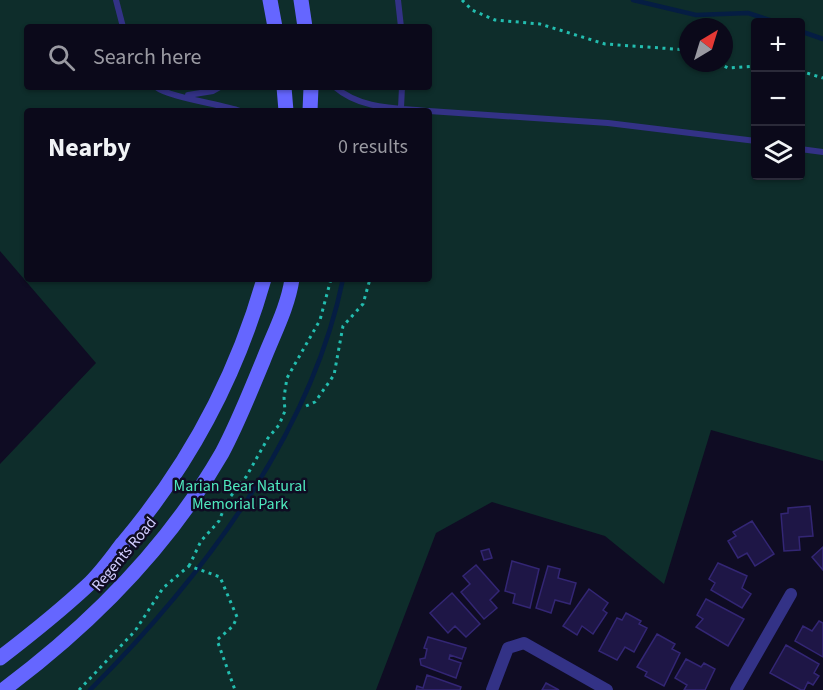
<!DOCTYPE html>
<html lang="en">
<head>
<meta charset="utf-8">
<style>
  :root { --surface:#0b091a; --page:#191727; --text:#f1f3f6; --muted:#9a9aa2; --line:#2b2a39 }
  body { margin:0; font-family:"Source Sans 3",sans-serif; background:var(--page); color:var(--text) }
  .controls { position:absolute; right:18px; top:18px; display:grid; overflow:hidden; border-radius:6px; box-shadow:0 2px 4px #0004 }
  .controls button { width:54px; height:54px; display:grid; place-items:center; padding:0; border:0; border-bottom:2px solid var(--line); background:var(--surface); color:var(--text); font:30px sans-serif }
  .compass { position:absolute; left:679px; top:18px; width:54px; height:54px; border-radius:50%; background:var(--surface); box-shadow:0 2px 4px #0004; rotate:38deg }
  .list { margin:0; padding:0; list-style:none }
  h2 { display:flex; justify-content:space-between; align-items:center; height:78px; margin:0; padding:0 24px; font-size:26px }
  h2 small { font-size:20px; font-weight:400; color:var(--muted) }
  .icon { flex:none; width:33px; height:33px; fill:none; stroke:currentColor; stroke-width:2; stroke-linecap:round; stroke-linejoin:round }
  .map { position:relative; flex:none; width:823px; height:690px; overflow:hidden }
  .search { position:absolute; background:var(--surface); box-shadow:0 2px 4px #0004; left:24px; top:24px; width:408px; height:66px; display:flex; align-items:center; gap:15px; box-sizing:border-box; padding:0 21px; border-radius:6px; color:var(--muted); font-size:22px }
  .panel { position:absolute; background:var(--surface); box-shadow:0 2px 4px #0004; left:24px; top:108px; width:408px; height:174px; border-radius:6px }
  .map>svg:first-child { display:block }
  .green { fill:#0e2d2b; fill-rule:evenodd }
  .lines { fill:none; stroke-linecap:round; stroke-linejoin:round }
  .stream { stroke:#051d43; stroke-width:4.5 }
  .building { fill:#1e1646; stroke:#332674; stroke-width:1.5 }
  .path { stroke:#23bdaf; stroke-width:3; stroke-dasharray:3 4.5; stroke-linecap:butt }
  .lane { stroke:#333286; stroke-width:6 }
  .street { stroke:#333286; stroke-width:12 }
  .secondary { stroke:#6566ff; stroke-width:15 }
  .labels { text-anchor:middle; dominant-baseline:central; stroke-width:5; stroke-linejoin:round; paint-order:stroke }
  .park-label { font-size:16px; fill:#4fe9be; stroke:#0f0c23 }
  .street-label { font-size:16px; fill:#d2ceff; stroke:#0f0c23 }
</style>
</head>
<body>
<div class="map">
<svg width="823" height="690" viewBox="0 0 823 690">
  <rect width="100%" height="100%" fill="#0f0c23"/>
  <path class="green" d="M0,0H823V461L711,430L664,584L605,536L492,502L436,533L376,690H0V464L96,363L0,251ZM756,22H800V176H756ZM27,27H429V87H27ZM688,27H724V63H688ZM27,111H429V279H27Z"/>
  <g class="lines">
    <path class="stream" d="M633,0L696,15L748,13L776,22
      M800,31L823,39
      M90,690C201,579 311,435 343,279"/>
  </g>
  <path class="building" d="M810,506L813,536L799,537L800,550L784,551L781,514L788,513V508Z
    M752,521L774,554L755,566L747,553L738,558L728,541L736,536L733,532Z
    M823,547V570L812,557Z
    M489,549L492,558L484,560L481,551Z
    M512,561L539,569L530,608L513,603L515,594L505,591Z
    M718,563L747,576L742,588L751,594L742,608L711,590L715,583L709,579Z
    M476,565L499,591L490,600L497,608L484,619L461,592L470,584L463,576Z
    M548,566L560,569L558,578L576,583L570,604L555,600L551,613L536,608Z
    M589,589L608,603L603,610L607,613L593,634L582,626L577,635L563,626Z
    M452,593L480,624L466,637L455,626L448,633L430,613Z
    M706,599L744,619L728,646L696,627L703,619L697,615Z
    M626,613L641,621L639,624L647,628L634,652L625,647L617,660L599,651L617,618L622,620Z
    M819,621L823,623V657L795,641L803,626L812,631Z
    M657,634L675,644L672,649L680,653L664,686L645,676L647,672L637,667Z
    M428,637L466,648L462,659L450,655L449,659L461,663L456,678L421,665L420,659L425,658L427,649L424,648Z
    M786,645L819,664L814,673L819,676L813,685L808,682L804,690H801L770,673Z
    M686,659L701,667L704,663L715,669L705,690H684L687,685L675,678Z
    M427,675L461,687L460,690H416L417,686L423,688Z
    M546,683L559,690H542Z"/>
  <g class="lines">
    <path class="path" d="M462,0L472,10L495,20L540,24L605,44L688,50
      M718,63L728,68L756,66
      M800,71L823,78
      M306,406L315,402L334,375L343,326L363,304L370,279
      M189,566L201,541L219,521L227,501L246,477L268,438L279,425L285,411L284,397L287,378L320,320L331,279
      M79,690L135,631L163,588L189,566L220,577L237,617L233,626L217,640L235,690"/>
    <path class="lane" d="M116,0L123,27
      M398,0L401,27
      M156,87C168,97 220,104 240,111
      M335,87C360,109 395,108 427,111
      M188,95L213,91L220,87
      M401,108L402,87
      M429,111L608,123L756,141
      M800,149L823,152"/>
    <path class="street" d="M492,690L508,648L524,643L607,690
      M736,690L791,594"/>
    <path class="secondary" d="M270,0L275,27
      M301,0L305,27
      M284,87L286,111
      M310,111L311,87
      M0,658C30,635 60,611 88,585C101,573 112,557 123,543C189,465 236,377 264,279
      M3,690C89,626 168,547 222,453C238,423 250,392 263,361C273,335 288,307 292,279"/>
  </g>
  <g class="labels">
    <g class="park-label">
      <text x="240" y="486">Marian Bear Natural<tspan x="240" dy="18">Memorial Park</tspan></text>
    </g>
    <g class="street-label">
      <text transform="translate(124 554) rotate(-50)">Regents Road</text>
    </g>
  </g>
</svg>
<div class="controls">
<button>+</button>
<button>−</button>
<button><svg class="icon" aria-label="layers" viewBox="0 0 24 24"><path d="M12 4l9 5-9 5-9-5zM3 14l9 5 9-5"/></svg></button>
</div>
<svg class="compass" viewBox="-18 -18 36 36"><path d="M0-13l5 13h-10z" fill="#e53935"/><path d="M0 13l5-13h-10z" fill="#9a9aa2"/></svg>
<div class="search"><svg class="icon" aria-label="search" viewBox="0 0 24 24"><circle cx="10" cy="10" r="6"/><path d="M15 15l6 6"/></svg>Search here</div>
<section class="panel">
<h2>Nearby<small>0 results</small></h2>
<ul class="list">
</ul>
</section>
</div>
</body>
</html>
